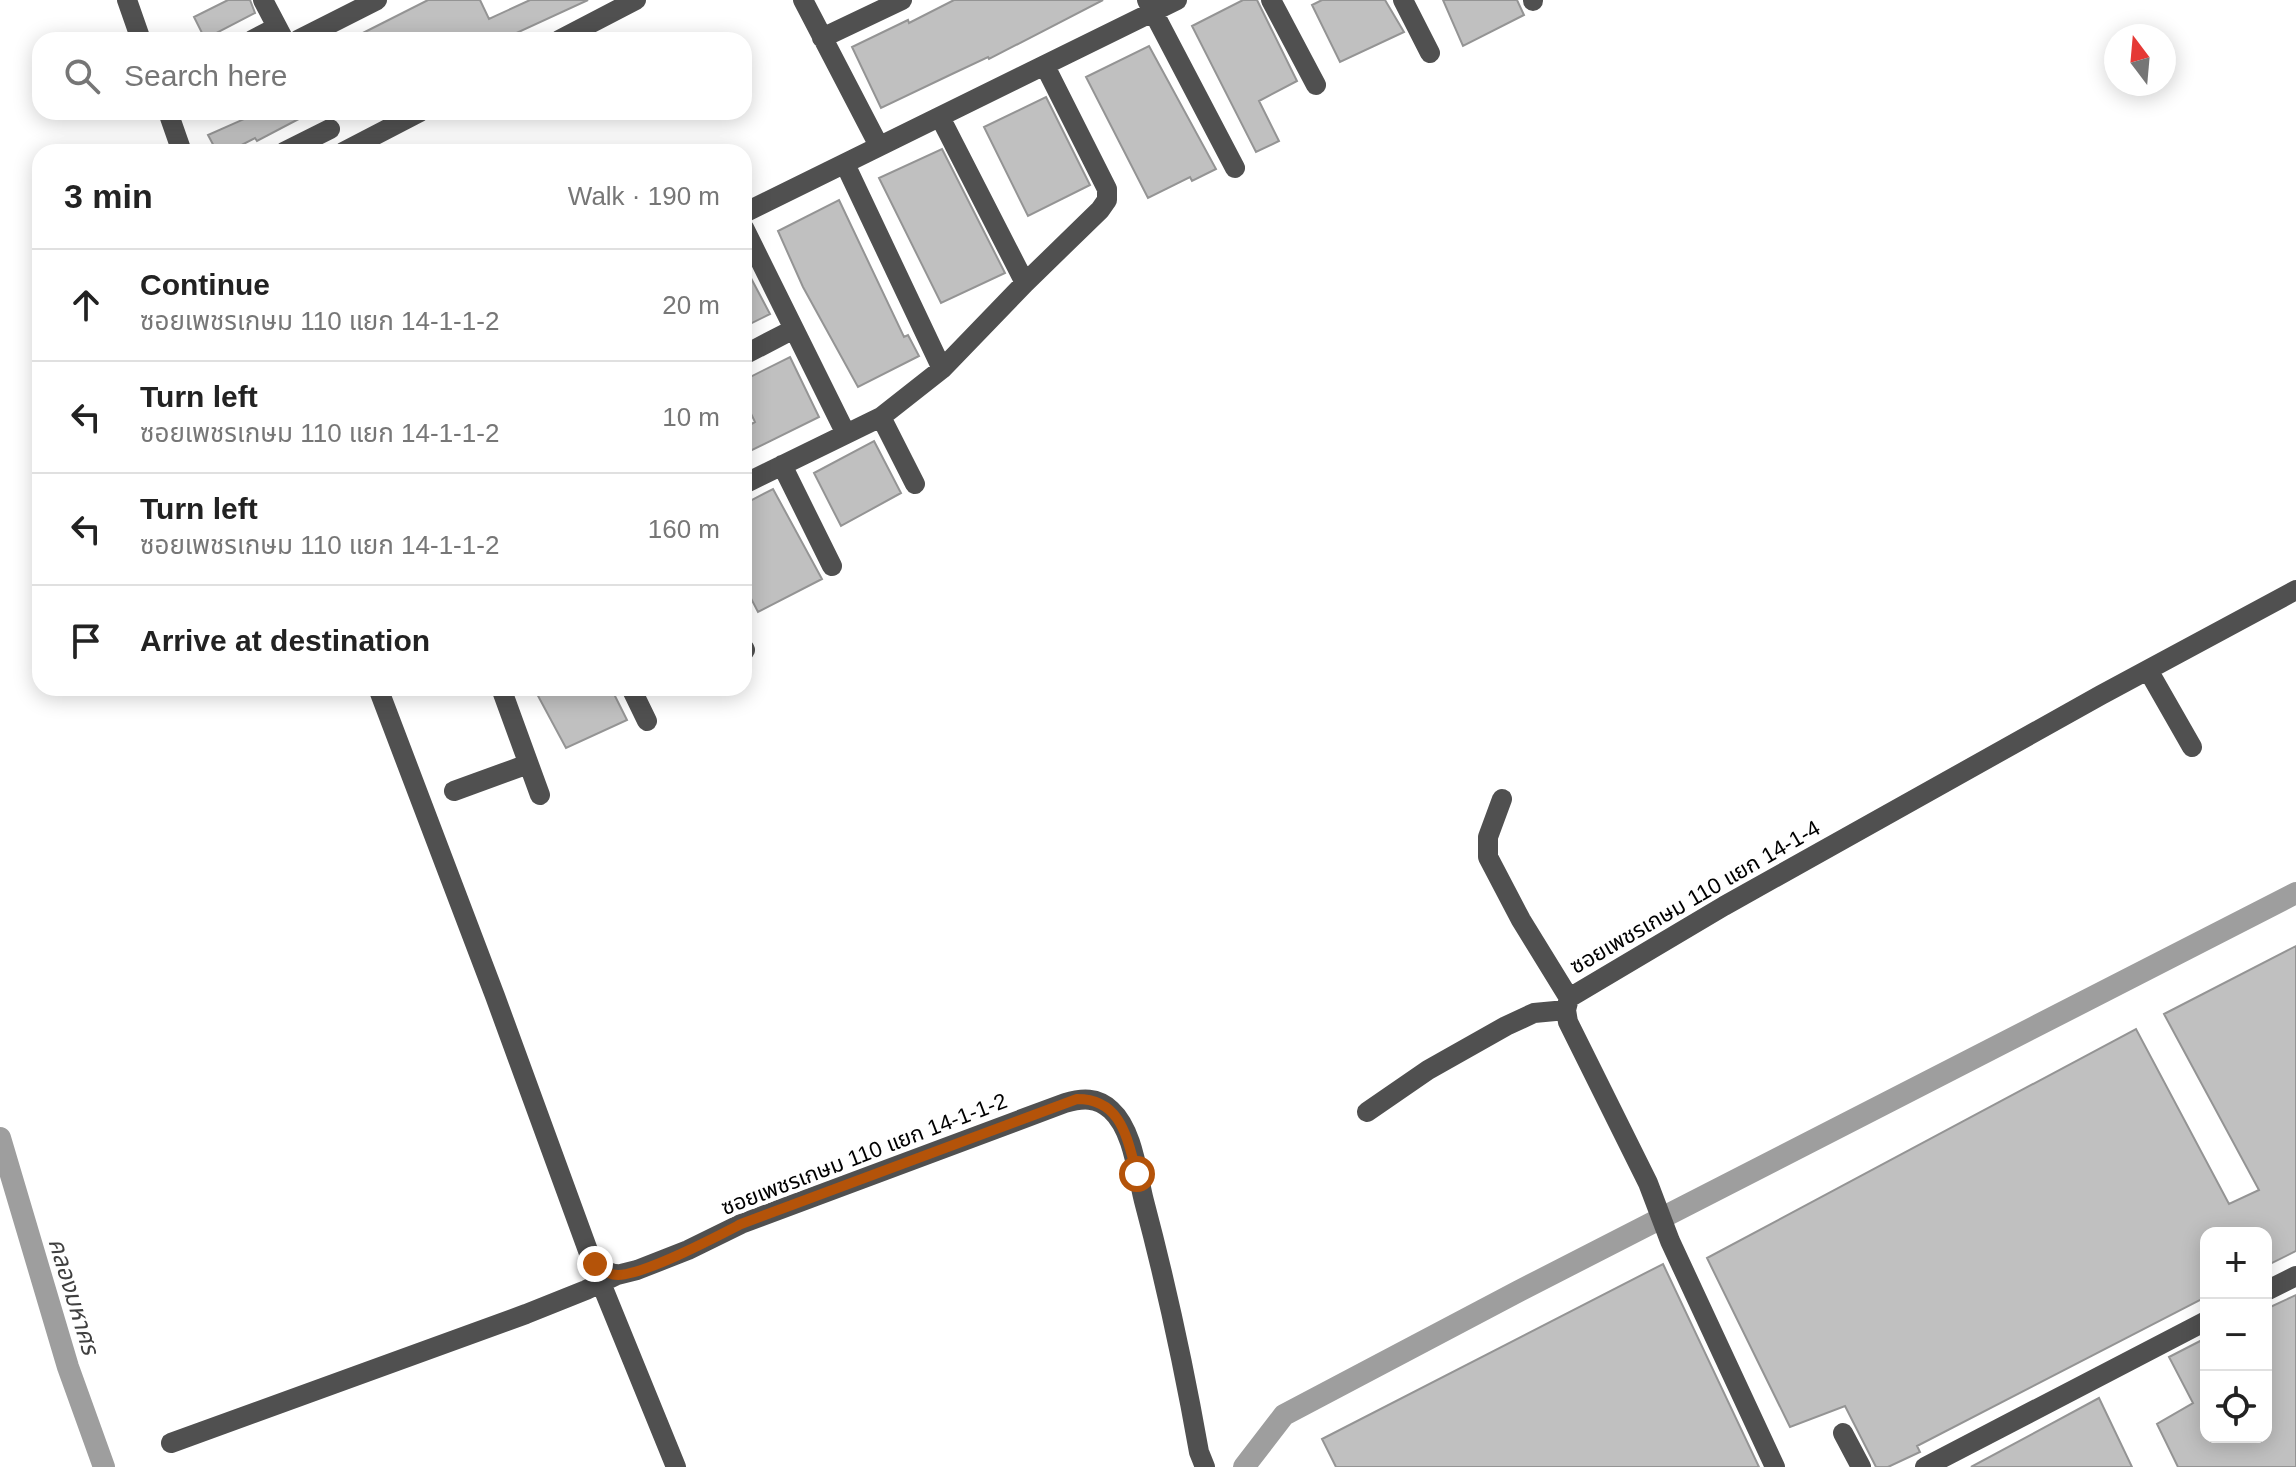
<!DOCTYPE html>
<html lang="en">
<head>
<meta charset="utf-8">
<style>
  :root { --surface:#fff; --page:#f6f6f6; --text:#222; --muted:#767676; --line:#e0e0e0 }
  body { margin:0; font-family:Arial,"Noto Sans Thai",sans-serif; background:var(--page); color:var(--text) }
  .controls { position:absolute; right:24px; bottom:24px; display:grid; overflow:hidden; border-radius:16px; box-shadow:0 4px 20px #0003 }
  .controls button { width:72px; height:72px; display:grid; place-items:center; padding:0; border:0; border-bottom:2px solid var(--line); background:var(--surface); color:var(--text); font:40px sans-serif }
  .compass { position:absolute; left:2104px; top:24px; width:72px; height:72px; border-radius:50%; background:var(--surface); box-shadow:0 4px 20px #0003; rotate:344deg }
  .stop { position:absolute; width:24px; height:24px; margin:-18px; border:6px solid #b45309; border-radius:50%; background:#fff }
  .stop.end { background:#b45309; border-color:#fff; box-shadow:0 2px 8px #0008 }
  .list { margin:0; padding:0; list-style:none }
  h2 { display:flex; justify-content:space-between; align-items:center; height:104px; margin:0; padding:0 32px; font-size:34px }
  h2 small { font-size:26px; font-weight:400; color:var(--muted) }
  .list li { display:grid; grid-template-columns:52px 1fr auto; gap:24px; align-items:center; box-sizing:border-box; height:112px; padding:0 32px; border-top:2px solid var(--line) }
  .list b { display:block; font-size:30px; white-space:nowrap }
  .list p { margin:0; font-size:26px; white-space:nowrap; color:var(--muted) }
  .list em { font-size:26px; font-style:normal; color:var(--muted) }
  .icon { flex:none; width:44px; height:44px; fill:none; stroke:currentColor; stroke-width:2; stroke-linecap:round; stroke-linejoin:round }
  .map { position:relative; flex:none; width:2296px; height:1467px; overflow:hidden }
  .search { position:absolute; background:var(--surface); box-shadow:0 4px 20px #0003; left:32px; top:32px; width:720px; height:88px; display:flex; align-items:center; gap:20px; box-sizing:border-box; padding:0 28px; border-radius:24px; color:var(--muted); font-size:30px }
  .panel { position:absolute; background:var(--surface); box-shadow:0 4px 20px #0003; left:32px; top:144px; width:720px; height:552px; border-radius:24px }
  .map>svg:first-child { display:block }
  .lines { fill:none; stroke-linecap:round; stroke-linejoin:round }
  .canal { stroke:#9e9e9e; stroke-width:22 }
  .building { fill:#c0c0c0; stroke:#949494; stroke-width:2 }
  .minor { stroke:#505050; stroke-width:20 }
  .route { stroke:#b45309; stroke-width:10 }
  .labels { text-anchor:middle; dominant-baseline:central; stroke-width:8; stroke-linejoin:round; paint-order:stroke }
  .street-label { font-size:22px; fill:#000; stroke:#fff }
  .water-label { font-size:24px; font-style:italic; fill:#3f3f3f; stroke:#fff }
</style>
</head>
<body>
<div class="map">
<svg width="2296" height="1467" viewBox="0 0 2296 1467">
  <rect width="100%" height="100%" fill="#fff"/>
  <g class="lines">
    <path class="canal" d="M0,1138L68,1367L104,1467
      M1244,1467L1284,1415L1519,1291L2296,893"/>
  </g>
  <path class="building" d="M228,0H250L255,13L205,39L194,17Z
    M428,0H480L489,19L530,0H588L501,40H349Z
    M954,0H1103L989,59L988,57L952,74L881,108L852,47L908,20L909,23Z
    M1243,0H1257L1297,81L1259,101L1279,141L1256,152L1192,26Z
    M1322,0H1385L1404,32L1340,62L1312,5Z
    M1443,0H1517L1524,15L1463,46Z
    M1149,46L1216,169L1192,181L1190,177L1148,198L1086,77Z
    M1046,97L1090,185L1028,216L984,127Z
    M260,112H312L257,141L255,138L228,152H217L208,135Z
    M942,149L1005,273L941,303L879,178Z
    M839,200L904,337L908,335L919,356L858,387L803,287L778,231Z
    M744,265L770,314L744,327Z
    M790,357L819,417L744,454V428L755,422L744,399V380Z
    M874,441L901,493L841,526L814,473Z
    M773,489L822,579L758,612L744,585V504Z
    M549,688H611L627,720L566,748L537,694Z
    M2296,946V1251L2266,1266V1233H2206V1297L1917,1446L1920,1452L1888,1467H1876L1845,1406L1790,1427L1707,1258L2136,1029L2229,1204L2259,1190L2164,1014Z
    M1663,1264L1759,1467H1336L1322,1439Z
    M2296,1295V1467H2178L2157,1424L2193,1403L2169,1357L2206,1338V1437H2266V1309Z
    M2099,1398L2132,1467H1971Z"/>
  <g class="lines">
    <path class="minor" d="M127,0L141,40
      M263,0L284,40
      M803,0L879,146
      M1147,0L1235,168
      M1271,0L1316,85
      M1403,0L1430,53
      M1533,0V1
      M822,38L902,0
      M252,40L277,27
      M298,40L377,0
      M559,40L636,0
      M168,112L182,152
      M940,117L1025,283
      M284,152L330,129
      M343,152L420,112
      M845,164L942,369
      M744,213L1177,0
      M744,228L846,434
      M744,355L794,329
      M881,417L915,484
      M782,465L832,566
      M744,484L881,417L942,369L1025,283L1100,210L1107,200V189L1045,66
      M744,648L745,650
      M2148,670L2192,747
      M378,688L495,996L590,1256L602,1270L617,1275L637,1270L688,1250L741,1224L1065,1103C1082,1098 1097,1097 1111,1110C1133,1130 1137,1173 1144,1201C1166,1284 1184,1367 1199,1452L1205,1467
      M501,688L540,795
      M631,688L647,721
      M454,791L528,764
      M1502,799L1488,837V857L1521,920L1569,998
      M1367,1112L1428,1070L1506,1026L1534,1013L1566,1010
      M601,1283L676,1467
      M2266,1291L2296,1276
      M1843,1433L1861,1467
      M171,1443L526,1314L586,1290L617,1275
      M1775,1467L1670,1241L1648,1183L1568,1022L1566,1010L1569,998L1724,906L2101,695L2296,590
      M1925,1467L2206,1321"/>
  </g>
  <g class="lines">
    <path class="route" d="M595,1264C602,1270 609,1275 618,1275C646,1274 714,1238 741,1224L1077,1099C1122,1099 1127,1139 1137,1174"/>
  </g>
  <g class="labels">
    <g class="street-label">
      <text transform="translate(1695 897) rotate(-30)">ซอยเพชรเกษม 110 แยก 14-1-4</text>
      <text transform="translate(864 1154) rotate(-21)">ซอยเพชรเกษม 110 แยก 14-1-1-2</text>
    </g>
    <g class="water-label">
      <text transform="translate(74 1296) rotate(73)">คลองมหาศร</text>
    </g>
  </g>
</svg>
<div class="controls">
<button>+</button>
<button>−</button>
<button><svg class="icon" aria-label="locate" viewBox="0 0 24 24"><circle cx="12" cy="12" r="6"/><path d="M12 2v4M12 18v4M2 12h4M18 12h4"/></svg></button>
</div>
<svg class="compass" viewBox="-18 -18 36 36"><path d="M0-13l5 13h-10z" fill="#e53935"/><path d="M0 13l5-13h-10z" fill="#767676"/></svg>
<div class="stop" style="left:1137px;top:1174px"></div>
<div class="stop end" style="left:595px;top:1264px"></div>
<div class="search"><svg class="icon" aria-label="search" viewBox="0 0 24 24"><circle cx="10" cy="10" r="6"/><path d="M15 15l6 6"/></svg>Search here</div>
<section class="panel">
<h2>3 min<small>Walk · 190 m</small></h2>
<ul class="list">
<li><svg class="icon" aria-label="ahead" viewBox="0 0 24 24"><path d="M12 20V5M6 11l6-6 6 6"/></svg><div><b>Continue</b><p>ซอยเพชรเกษม 110 แยก 14-1-1-2</p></div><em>20 m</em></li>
<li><svg class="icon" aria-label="left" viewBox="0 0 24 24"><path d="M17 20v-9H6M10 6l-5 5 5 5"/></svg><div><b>Turn left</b><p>ซอยเพชรเกษม 110 แยก 14-1-1-2</p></div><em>10 m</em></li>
<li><svg class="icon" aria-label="left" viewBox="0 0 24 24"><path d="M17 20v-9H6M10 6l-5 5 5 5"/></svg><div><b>Turn left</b><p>ซอยเพชรเกษม 110 แยก 14-1-1-2</p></div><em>160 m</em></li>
<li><svg class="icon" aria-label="arrive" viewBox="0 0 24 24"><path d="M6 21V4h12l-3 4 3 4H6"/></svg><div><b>Arrive at destination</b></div></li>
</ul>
</section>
</div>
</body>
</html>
